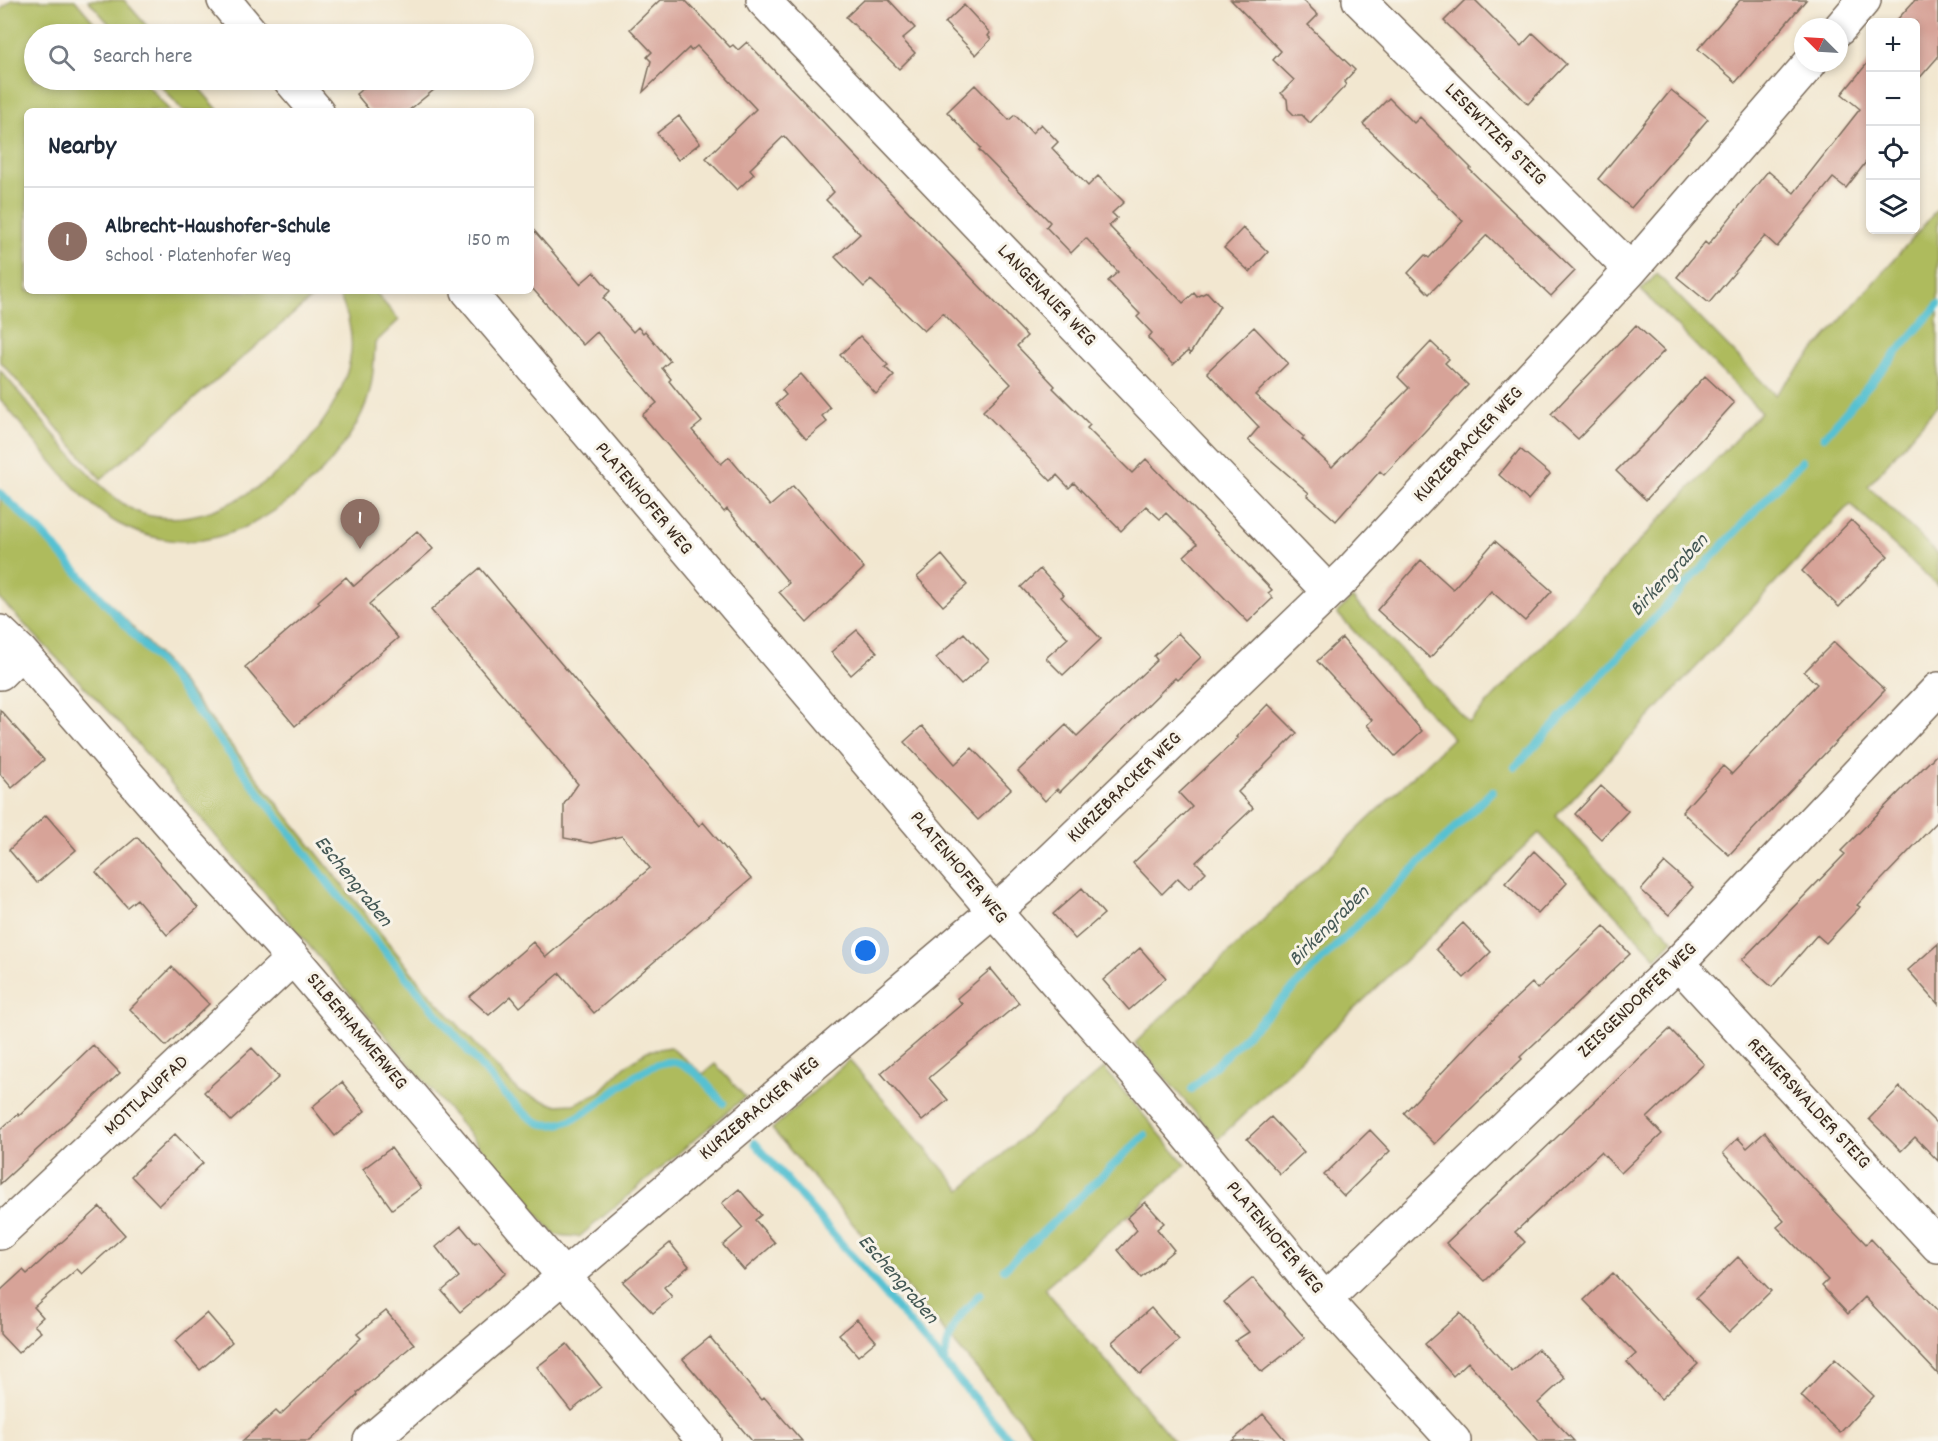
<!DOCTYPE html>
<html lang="en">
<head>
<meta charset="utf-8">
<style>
  :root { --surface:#fff; --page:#f6f6f7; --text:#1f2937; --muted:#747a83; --line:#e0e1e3; --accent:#0b8043 }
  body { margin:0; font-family:Dekko,sans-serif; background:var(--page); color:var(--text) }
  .controls { position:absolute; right:18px; top:18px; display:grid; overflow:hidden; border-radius:9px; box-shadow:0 3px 9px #0003 }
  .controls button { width:54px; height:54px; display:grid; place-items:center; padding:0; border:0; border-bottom:2px solid var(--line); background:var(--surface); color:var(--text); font:30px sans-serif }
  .compass { position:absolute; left:1794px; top:18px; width:54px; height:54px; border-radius:50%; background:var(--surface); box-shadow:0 3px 9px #0003; rotate:294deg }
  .you { position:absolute; left:866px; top:951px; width:21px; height:21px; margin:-15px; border:4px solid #fff; border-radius:50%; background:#1a73e8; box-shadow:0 0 0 9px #1a73e833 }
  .badge { display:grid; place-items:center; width:39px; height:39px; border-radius:50%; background:var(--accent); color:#fff; font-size:20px; font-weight:700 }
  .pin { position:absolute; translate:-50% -50px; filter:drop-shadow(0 2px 3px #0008) }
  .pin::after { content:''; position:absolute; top:32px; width:21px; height:18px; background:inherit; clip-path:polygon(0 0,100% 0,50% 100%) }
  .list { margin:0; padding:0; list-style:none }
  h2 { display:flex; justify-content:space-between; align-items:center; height:78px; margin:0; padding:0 24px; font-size:26px }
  h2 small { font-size:20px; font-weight:400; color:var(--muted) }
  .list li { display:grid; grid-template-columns:39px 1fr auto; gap:18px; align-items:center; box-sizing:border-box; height:108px; padding:0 24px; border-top:2px solid var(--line) }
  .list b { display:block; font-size:22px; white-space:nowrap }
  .list p { margin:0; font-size:20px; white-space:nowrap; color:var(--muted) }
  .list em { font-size:20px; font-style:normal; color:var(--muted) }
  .icon { flex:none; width:33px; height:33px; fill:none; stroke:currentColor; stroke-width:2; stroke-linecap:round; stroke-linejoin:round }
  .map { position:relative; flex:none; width:1938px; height:1441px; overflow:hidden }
  .search { position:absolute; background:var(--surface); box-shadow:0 3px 9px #0003; left:24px; top:24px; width:510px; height:66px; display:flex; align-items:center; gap:15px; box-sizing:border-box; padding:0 21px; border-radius:33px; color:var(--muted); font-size:22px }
  .panel { position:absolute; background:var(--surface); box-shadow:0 3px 9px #0003; left:24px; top:108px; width:510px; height:186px; border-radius:9px }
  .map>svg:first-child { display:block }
  .green { fill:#aebb5d; stroke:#74723e; stroke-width:1.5 }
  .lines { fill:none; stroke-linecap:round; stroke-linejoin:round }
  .stream { stroke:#57c1d2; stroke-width:8 }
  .building { fill:#d7a398 }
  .minor-casing { stroke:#7b6c5c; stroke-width:36 }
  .minor { stroke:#fff; stroke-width:33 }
  .labels { text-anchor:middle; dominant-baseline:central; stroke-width:6; stroke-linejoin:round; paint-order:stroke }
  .street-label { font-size:20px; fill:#3b2a1e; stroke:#f7f3e8 }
  .water-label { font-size:21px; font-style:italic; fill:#435754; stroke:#f7f3e8 }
</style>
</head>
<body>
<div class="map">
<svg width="1938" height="1441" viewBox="0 0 1938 1441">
  <rect width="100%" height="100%" fill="#f7f3e8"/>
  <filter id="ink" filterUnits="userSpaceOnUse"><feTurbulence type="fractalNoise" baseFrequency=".0167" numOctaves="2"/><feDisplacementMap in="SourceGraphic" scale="12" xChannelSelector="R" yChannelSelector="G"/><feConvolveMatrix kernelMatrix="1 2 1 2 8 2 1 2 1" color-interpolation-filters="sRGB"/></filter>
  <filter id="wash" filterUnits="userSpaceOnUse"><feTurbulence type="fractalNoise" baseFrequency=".008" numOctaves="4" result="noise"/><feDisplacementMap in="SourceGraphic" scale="24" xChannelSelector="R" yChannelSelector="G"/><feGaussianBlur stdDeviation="1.35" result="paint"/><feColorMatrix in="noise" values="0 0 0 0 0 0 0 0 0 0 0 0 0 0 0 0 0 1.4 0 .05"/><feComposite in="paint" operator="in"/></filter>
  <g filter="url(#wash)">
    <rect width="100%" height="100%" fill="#f2e7d0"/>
    <path class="green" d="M12,0H75L104,34H34V80H143L170,111H27V291H320L101,479L0,361V10Z
      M88,0H124L154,34H118Z
      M156,80H192L219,111H183Z
      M1938,209V405L1868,486L1938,554V586L1850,504L1556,816L1673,940L1656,958L1539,833L1218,1139L1135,1043L1453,738L1337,613L1352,598L1469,723L1761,412L1641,290L1657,274L1775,395Z
      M337,291H374L399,320L375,343C374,362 373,383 367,401C344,465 270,530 202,540C174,544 144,537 119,524C80,504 30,434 0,399V370C31,405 102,502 143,514C229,539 342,435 351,352C353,330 347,310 337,291Z
      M0,490L41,529L165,662L422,985L518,1091L555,1105L574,1104L600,1092L624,1067L647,1051L670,1047L703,1074L715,1064L745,1097L579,1237L555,1235L124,728L0,599Z
      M849,1060L961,1190L1104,1068L1186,1165L1044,1288L1174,1441H1038L772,1129Z"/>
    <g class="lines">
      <path class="stream" d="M1824,437L1938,305
        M0,493L41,532L165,669L332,888L504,1094C514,1103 524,1115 536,1121C577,1144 635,1056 674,1062C695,1065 710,1089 723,1103
        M1515,767L1802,461
        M1192,1089L1492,791
        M755,1143L1011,1441
        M1004,1269L1145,1135
        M944,1362C949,1328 956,1319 980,1294"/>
    </g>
    <g id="blocks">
      <path class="building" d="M660,0H685L730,47L733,45L738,50L747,42L1027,336L1017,346L1055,386L1053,388L1090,425L1087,428L1132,473L1146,459L1272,590L1268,593L1273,598L1248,622L1184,556L1197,544L1166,513L1160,519L1146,506L1121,531L1074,483L1069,488L1057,475L1051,481L983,411L1011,384L943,313L924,331L871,280L864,287L835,257L860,234L826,200L834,192L784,136L750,169L754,174L737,190L706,158L756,109L697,46L691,51L689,48L643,92L651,61L647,57L652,52L630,29Z
        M864,0H889L915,28L902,39L915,53L899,69L846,17Z
        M1231,0H1303L1318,15L1308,25L1355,70L1344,82L1346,85L1310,123L1302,115H1294L1288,109L1287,99L1281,93L1294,80L1273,60L1281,51Z
        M1465,0H1475L1521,46L1533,33L1566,64L1528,104L1444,21Z
        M1740,0H1806L1736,82L1698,49Z
        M1915,0H1938V57L1916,82V22H1895Z
        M964,5L990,33L988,36L991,39L976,55L945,23Z
        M1870,60V157L1846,188L1833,178L1777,247L1765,236L1709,303L1677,277L1705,242L1708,245L1768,171L1794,193L1860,109L1842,94Z
        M374,80H446L408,111H370L356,94Z
        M975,85L1009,120L1015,115L1032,133L1041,124L1058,142L1052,148L1088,186L1098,176L1124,202L1112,213L1117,218L1109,226L1183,303L1194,293L1197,297L1207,292L1220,306L1190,354L1188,351L1173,365L1148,338L1152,333L1137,317L1140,314L1108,281L1118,272L1086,238L1071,253L1046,227L1050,222L979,150L981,148L947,112Z
        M1671,90L1708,119L1631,208L1598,179Z
        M1389,98L1414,123L1420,117L1471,168L1469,169L1575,271L1551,296L1487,235L1429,294L1408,273L1425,255L1429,258L1463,221L1363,124Z
        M679,116L700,143L678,160L657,133Z
        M531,227L580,284L594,272L610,291L603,298L633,332L638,327L643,333L645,331L670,361L662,368L671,379L669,381L702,422L692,430L721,464L729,457L770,506L793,486L864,568L807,623L779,592L789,583L727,509L724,512L642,415L657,403L597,332L583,345L531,287Z
        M1243,228L1268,252L1250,272L1224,248Z
        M1636,325L1664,351L1578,439L1551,414Z
        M1254,327L1288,363L1255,395L1304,437L1302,439L1332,467L1409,388L1398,377L1431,342L1449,359L1445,363L1468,385L1384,475L1380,471L1336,521L1307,495L1309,493L1248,440L1259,427L1207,372Z
        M860,336L888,365L885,367L894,376L876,394L840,355Z
        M801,374L830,408L822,416L827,422L806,439L776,404L786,395L782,390Z
        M1705,376L1734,403L1646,500L1616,471L1649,438Z
        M1520,449L1550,474L1528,500L1499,475Z
        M1851,520L1888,556L1839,607L1802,571Z
        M417,531L433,549L369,604L398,638L295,726L245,667L320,603L318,601L346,577L354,586Z
        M1495,541L1552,591L1525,621L1491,591L1430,658L1377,610L1421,560L1453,589Z
        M942,555L967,585L943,606L917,577Z
        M480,568L699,826L703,822L751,879L594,1013L560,973L520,1007L511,996L489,1015L469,997L533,942L546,957L650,868L622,836L591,843L564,838V804L578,784L431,610Z
        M1040,569L1064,595L1061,597L1101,639L1063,675L1046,658L1068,638L1021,587Z
        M857,630L877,652L851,675L831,652Z
        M964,633L989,660L961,685L936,658Z
        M1178,633L1201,657L1177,680L1175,678L1060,792L1057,789L1045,801L1018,771L1066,725L1077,736L1157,660L1154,656Z
        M1342,638L1422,731L1395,756L1367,725L1372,720L1317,661Z
        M1834,642L1885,690L1729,855L1682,812L1723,766L1732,774L1817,684L1804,672Z
        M1268,704L1297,733L1238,792L1253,808L1196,862L1206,872L1189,889L1178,878L1162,894L1133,863L1192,807L1179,793L1238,738L1236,737Z
        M0,710L44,760L12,788L0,774Z
        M922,726L955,764L972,748L1011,789L978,820L904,742Z
        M1938,753V821L1857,905L1860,907L1826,943L1817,935L1772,987L1742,960L1845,854L1841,851Z
        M1601,786L1628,811L1601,839L1575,814Z
        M46,815L76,850L37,883L9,850Z
        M137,837L198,908L167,935L137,899L127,907L96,872Z
        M1534,851L1567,883L1538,914L1505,883Z
        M1665,863L1693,887L1669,915L1641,890Z
        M1082,888L1104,914L1075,939L1053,914Z
        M1463,923L1491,952L1464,978L1436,949Z
        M1604,926L1630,954L1520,1057L1522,1059L1435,1144L1404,1113L1482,1030L1532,983L1537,989Z
        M1938,944V1004L1908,970Z
        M1140,948L1166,978L1129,1010L1103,980Z
        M172,967L209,1004L166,1046L130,1009Z
        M991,969L1019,1003L929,1078L948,1100L922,1121L881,1073L962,1004L957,998Z
        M1670,1029L1704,1064L1647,1118L1662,1134L1621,1173L1601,1152L1515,1232L1525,1242L1485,1281L1446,1243Z
        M93,1045L120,1073L0,1184V1130L18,1114L19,1116Z
        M252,1048L279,1077L231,1121L204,1092Z
        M342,1082L365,1111L335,1136L312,1107Z
        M1900,1087L1938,1125V1161L1915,1137L1901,1151L1869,1119Z
        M1271,1117L1304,1152L1280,1174L1247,1139Z
        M1370,1130L1390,1151L1344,1196L1324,1175Z
        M1765,1132L1793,1167L1866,1244L1871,1239L1938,1311V1374L1865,1297L1848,1314L1822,1286L1828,1280L1777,1227L1784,1221L1723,1153L1738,1138L1747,1148Z
        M175,1134L203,1163L159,1205L131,1176Z
        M391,1148L421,1188L392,1209L363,1169Z
        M739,1189L761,1215L755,1220L775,1243L744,1270L723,1245L743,1228L722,1203Z
        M1145,1202L1164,1223L1157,1229L1174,1250L1141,1278L1118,1250L1137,1230L1127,1218Z
        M100,1207L125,1235L82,1274L77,1269L34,1307L43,1317L34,1325L41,1332L18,1353L0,1334V1291L23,1270L27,1274Z
        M461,1226L475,1243L479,1241L506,1273L460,1312L442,1291L459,1277L436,1247Z
        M670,1243L689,1266L664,1287L672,1297L653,1313L623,1282Z
        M1738,1257L1771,1291L1729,1332L1696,1298Z
        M1613,1273L1698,1364L1661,1399L1627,1362L1636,1354L1584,1300Z
        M1253,1278L1305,1338L1262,1372L1235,1341L1249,1332L1224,1302Z
        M1151,1308L1179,1340L1140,1374L1112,1342Z
        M386,1311L414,1344L357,1393L358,1395L309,1441H242L276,1411L280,1415L361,1338L357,1334Z
        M207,1313L232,1342L200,1370L175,1341Z
        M1460,1313L1512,1372L1538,1349L1565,1378L1538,1403L1574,1441H1539L1468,1362L1453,1376L1425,1344Z
        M857,1319L876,1341L858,1356L839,1334Z
        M710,1337L761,1400L764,1397L802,1441H752L683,1359Z
        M567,1344L601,1387L571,1411L537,1367Z
        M1835,1359L1874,1396L1840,1433L1801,1396Z
        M1263,1414L1286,1441H1232Z"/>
    </g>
  </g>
  <g filter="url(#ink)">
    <use href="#blocks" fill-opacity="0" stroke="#7b6c5c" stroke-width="1.5"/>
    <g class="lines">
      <defs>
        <path id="minor" d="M224,0L252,34
          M763,0L1329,592
          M1359,0L1631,270
          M1839,29L1864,0
          M290,80L317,111
          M468,291L994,911L1146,1085L1325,1300L1454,1441
          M0,632L21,652L181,836L293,958L704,1441
          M0,673L21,652
          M1678,963L1938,1246
          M0,1233L293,958
          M1325,1300L1678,963L1938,689
          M370,1441L1019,890L1347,575L1631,270L1810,63"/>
      </defs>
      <use href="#minor" class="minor-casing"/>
      <use href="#minor" class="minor"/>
    </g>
  </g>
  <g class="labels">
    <g class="street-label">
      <text transform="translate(1495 135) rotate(45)">LESEWITZER STEIG</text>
      <text transform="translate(1046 296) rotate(46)">LANGENAUER WEG</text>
      <text transform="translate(1469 445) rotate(-47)">KURZEBRACKER WEG</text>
      <text transform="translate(643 499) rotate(50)">PLATENHOFER WEG</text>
      <text transform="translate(1125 788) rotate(-44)">KURZEBRACKER WEG</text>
      <text transform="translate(958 868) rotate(50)">PLATENHOFER WEG</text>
      <text transform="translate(1638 1001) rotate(-44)">ZEISGENDORFER WEG</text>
      <text transform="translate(356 1032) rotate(50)">SILBERHAMMERWEG</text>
      <text transform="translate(147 1096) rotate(-43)">MOTTLAUPFAD</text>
      <text transform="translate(1808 1104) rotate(47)">REIMERSWALDER STEIG</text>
      <text transform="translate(760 1109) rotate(-40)">KURZEBRACKER WEG</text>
      <text transform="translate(1274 1238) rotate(50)">PLATENHOFER WEG</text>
    </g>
    <g class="water-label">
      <text transform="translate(1670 576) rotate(-47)">Birkengraben</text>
      <text transform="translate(352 882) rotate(51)">Eschengraben</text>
      <text transform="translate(1330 927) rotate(-45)">Birkengraben</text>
      <text transform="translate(897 1280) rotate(49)">Eschengraben</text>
    </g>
  </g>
</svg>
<div class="controls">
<button>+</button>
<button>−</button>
<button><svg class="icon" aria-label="locate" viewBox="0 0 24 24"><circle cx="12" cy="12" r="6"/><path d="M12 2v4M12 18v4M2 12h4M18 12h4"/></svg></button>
<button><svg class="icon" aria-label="layers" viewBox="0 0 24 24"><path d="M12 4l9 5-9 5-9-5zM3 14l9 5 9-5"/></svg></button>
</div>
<svg class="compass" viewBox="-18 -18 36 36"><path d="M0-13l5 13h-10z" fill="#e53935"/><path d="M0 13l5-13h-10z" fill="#747a83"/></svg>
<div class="you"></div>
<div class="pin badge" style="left:360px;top:549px;background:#8d6e63">1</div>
<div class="search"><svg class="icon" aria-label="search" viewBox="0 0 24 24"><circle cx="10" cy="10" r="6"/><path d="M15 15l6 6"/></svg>Search here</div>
<section class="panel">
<h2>Nearby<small></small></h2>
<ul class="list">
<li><span class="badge" style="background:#8d6e63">1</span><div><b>Albrecht-Haushofer-Schule</b><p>School · Platenhofer Weg</p></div><em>150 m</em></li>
</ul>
</section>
</div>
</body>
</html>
